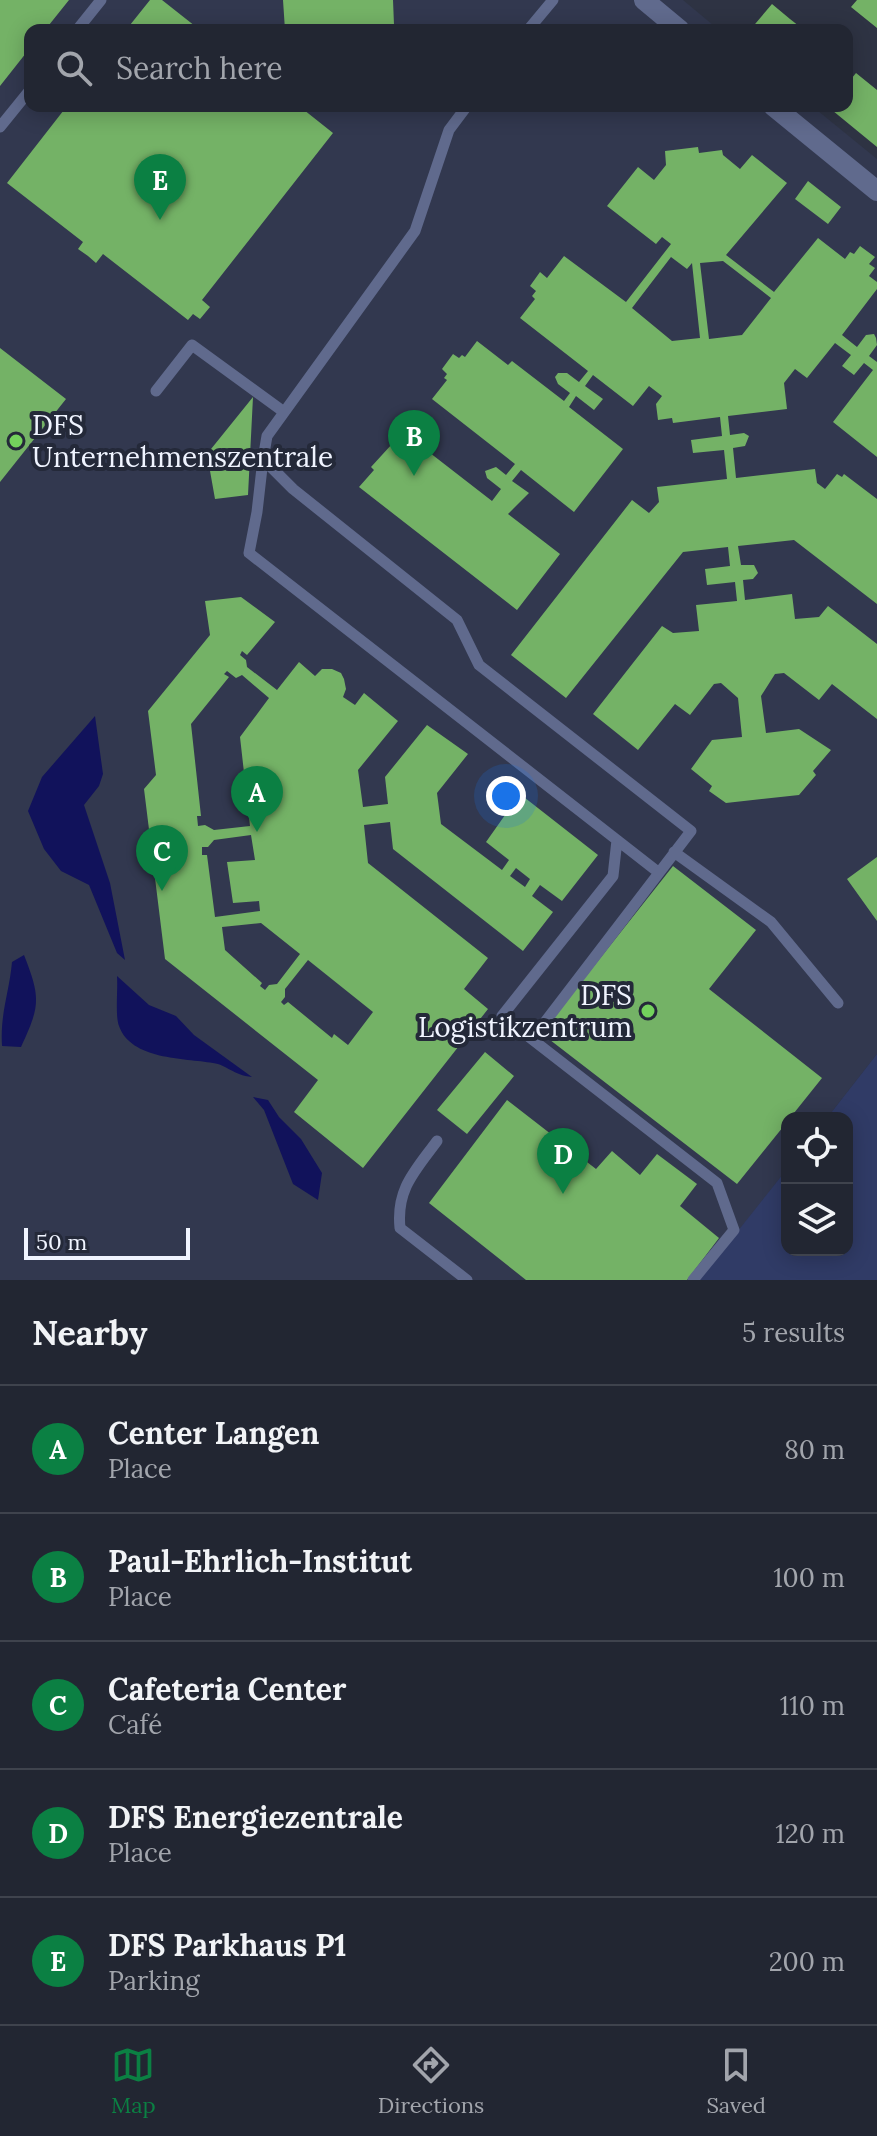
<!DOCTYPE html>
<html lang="en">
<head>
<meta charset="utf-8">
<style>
  :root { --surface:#222632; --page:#2e323e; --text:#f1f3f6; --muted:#a2a5ac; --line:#3f434d; --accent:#0b8043 }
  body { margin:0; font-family:Lora,serif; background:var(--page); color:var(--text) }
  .controls { position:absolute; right:24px; bottom:24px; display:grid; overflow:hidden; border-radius:16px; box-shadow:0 4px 20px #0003 }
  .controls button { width:72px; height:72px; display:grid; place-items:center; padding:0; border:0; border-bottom:2px solid var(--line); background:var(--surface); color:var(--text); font:40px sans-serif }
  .scale { position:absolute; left:24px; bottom:20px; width:166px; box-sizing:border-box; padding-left:8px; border:4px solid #f0f4ff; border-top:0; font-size:22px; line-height:28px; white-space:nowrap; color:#f0f4ff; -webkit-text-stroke:6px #242939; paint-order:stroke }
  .you { position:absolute; left:506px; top:796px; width:28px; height:28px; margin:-20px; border:6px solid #fff; border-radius:50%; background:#1a73e8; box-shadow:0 0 0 12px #1a73e833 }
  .badge { display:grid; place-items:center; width:52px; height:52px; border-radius:50%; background:var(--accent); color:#fff; font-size:26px; font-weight:700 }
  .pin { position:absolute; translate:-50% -66px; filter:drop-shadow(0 2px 4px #0008) }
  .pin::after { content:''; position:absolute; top:42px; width:28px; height:24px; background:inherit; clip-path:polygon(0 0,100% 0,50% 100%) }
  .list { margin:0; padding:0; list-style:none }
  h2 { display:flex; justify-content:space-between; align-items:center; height:104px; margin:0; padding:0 32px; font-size:34px }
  h2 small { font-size:26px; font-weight:400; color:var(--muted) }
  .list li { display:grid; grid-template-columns:52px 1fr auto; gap:24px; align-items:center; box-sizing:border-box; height:128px; padding:0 32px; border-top:2px solid var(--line) }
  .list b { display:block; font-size:30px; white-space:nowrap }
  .list p { margin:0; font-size:26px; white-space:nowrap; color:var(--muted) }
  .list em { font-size:26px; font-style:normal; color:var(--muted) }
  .icon { flex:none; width:44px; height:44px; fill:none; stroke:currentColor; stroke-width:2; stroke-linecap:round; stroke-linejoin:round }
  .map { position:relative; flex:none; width:877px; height:1280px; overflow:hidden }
  .search { position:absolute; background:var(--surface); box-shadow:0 4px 20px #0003; left:24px; right:24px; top:24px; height:88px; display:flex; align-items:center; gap:20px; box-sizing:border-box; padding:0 28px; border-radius:16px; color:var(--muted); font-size:30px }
  .sheet { height:744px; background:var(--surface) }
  nav { display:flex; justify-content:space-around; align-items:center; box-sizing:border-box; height:112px; border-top:2px solid var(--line); background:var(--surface); font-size:22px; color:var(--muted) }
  nav a { display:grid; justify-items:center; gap:4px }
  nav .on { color:var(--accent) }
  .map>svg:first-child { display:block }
  .built { fill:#32384f }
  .green { fill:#303b66 }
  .water { fill:#11125b }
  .building { fill:#74b266; fill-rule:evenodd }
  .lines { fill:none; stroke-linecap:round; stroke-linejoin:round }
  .service { stroke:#606a8d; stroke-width:11 }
  .minor { stroke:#606a8d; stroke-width:20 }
  .poi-dot { fill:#73d25c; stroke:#242939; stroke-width:3 }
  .labels { text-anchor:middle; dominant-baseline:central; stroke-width:8; stroke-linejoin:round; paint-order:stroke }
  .poi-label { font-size:28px; fill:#f0f4ff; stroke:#242939; text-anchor:start }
</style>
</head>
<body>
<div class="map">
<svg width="877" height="1280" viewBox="0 0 877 1280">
  <rect width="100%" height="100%" fill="#2e3343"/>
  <path class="built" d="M0,0H683L719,30H30V106H812L877,159V1054L827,1118H787V1169L700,1280H0Z"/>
  <path class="green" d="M877,1054V1280H699L787,1169V1250H847V1118H827Z"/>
  <path class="water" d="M95,716L103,774L99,786L84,805L110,883L125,960L117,953L89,885L61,871L44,849L28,811L42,777Z
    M24,955C41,998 40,1006 21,1047L2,1046C0,1013 9,994 12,962Z
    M117,976L149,1005L176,1016L194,1035L252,1077C233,1075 227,1065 213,1063C184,1058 131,1060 119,1026C115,1016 118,989 117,976Z
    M253,1097L268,1100L279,1117L301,1139L322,1173L318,1200L293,1184L264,1110Z"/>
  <path class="building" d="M0,0H69L45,30H30V48L0,86Z
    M150,0H162L200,30H126Z
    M283,0H393L394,25L400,30H285Z
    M857,0H877V28L851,7Z
    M772,4L790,19L804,30H750Z
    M856,73L877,90V147L827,106H847V84Z
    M67,106H299L333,133L202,300L210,307L200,319L193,314L188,320L103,254L96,263L88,256L78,249L83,242L7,183Z
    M698,147L699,153L722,150L723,155L740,169L752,155L787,183L726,255L774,292L818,238L845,259L850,252L854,254L860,246L875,257L869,264L875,268L869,276L877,282V289L842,335L857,347L866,335L874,334L876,338L877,345L869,356L877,362V457L833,422L873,370L864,363L854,375L842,366L851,355L835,343L807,378L795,369L784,383L787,409L728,416L730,435L744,433L749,436L745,446L733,448L736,478L815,469L817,483L825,489L837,474L842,477L844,474L877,499V604L794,540L738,546L741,565H754L758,573L753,579L743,580L745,600L792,594L795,619L819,617L828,606L877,644V719L832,684L819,700L784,673L775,674L761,696L766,733L799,729L831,750L813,771L816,775L799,795L726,803L709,791L712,786L691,769L712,740L742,737L738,698L721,683L714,684L690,715L675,704L638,750L593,714L662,626L673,633L699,631L696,605L737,601L735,582L707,585L705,569L730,566L728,547L683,552L566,698L511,655L632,500L649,513L659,502L657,487L727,479L724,450L693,453L691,440L722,436L720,417L673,423L672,418L658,420L656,404L662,396L649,386L633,406L593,375L585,386L603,399L594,410L576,396L569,407L623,449L574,512L521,470L512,481L529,493L508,514L560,554L517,610L359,487L374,470L371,467L403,432L492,501L501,489L487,478L485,471L496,467L506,475L515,464L432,399L447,380L444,378L447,374L442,369L453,354L459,358L462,355L465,357L477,341L508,365L512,361L564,401L570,393L558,384L555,377L558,373H567L579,382L588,371L520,318L535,299L532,296L536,291L530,286L540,272L547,278L564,256L626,302L671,244L662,237L656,244L607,206L638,167L654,180L666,165L665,151ZM671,257L687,269L692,263L700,338L672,341L632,308ZM723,261L771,298L742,335L709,339L700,263Z
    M808,181L841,207L828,224L795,199Z
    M0,348L66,399L0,482Z
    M253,397L248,495L215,499L207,454Z
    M241,597L275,622L247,655L242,651L240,655L246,660L247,667L277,690L299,662L315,676L322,669H332L341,673L344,679L346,689L343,697L355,705L364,693L398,721L358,770L363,807L388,804L385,777L427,725L468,754L437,793L441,824L502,870L509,860L486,842L520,794L598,855L562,901L540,885L532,896L553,912L523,951L393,849L390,822L364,825L368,863L488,958L464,989L488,1009L363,1168L294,1112L318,1080L165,959L144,789L156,775L148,711L210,635L205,601ZM227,671L236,678L242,675L269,698L240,737L250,826L214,830L205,825L198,826L197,816H201L191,724L229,677L224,674ZM251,835L255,860L227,862L233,903L259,901L260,911L215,917L207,855H202V847H208L214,840ZM516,868L530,879L525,887L510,876ZM261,923L300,954L277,984L269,985L265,990L260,986L262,983L225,950L222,927ZM308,960L373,1012L348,1045L334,1034L332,1038L288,1002L284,1005L281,1002L285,997V989Z
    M877,857V921L847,879Z
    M673,866L756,930L709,989L822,1078L790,1118H787V1122L737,1184L541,1033Z
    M485,1052L514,1076L467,1134L437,1110Z
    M507,1100L596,1169L612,1151L640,1175L657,1154L697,1184L680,1206L719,1238L687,1280H526L429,1203Z"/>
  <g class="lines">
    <path class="service" d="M77,30L101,0
      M528,30L553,0
      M467,106L449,130L415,231L267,436L263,459L293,489L457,620L479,665L691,831L532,1039
      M0,127L30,90
      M156,391L192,345L284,412
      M263,459L257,512L249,553L617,840L613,876L502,1016L717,1183L734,1230L693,1280
      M617,840L658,872
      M674,852L771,922L838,1003
      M437,1141C415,1171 396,1189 400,1228L467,1280"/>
    <path class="minor" d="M644,0L680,30
      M773,106L877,191"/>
  </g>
  <g class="poi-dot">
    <circle cx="16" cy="441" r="8"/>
    <circle cx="648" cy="1011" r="8"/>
  </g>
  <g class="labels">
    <g class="poi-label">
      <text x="32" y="425">DFS<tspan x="32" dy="32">Unternehmenszentrale</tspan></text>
      <text x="632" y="995" text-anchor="end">DFS<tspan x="632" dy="32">Logistikzentrum</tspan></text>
    </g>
  </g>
</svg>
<div class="controls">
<button><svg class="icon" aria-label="locate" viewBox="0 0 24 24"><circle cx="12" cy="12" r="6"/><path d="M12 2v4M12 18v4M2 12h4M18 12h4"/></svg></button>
<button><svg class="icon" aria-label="layers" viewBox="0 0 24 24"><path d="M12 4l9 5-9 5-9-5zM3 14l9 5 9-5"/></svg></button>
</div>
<div class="scale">50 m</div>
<div class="you"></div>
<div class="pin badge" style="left:257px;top:832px">A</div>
<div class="pin badge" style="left:414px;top:476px">B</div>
<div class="pin badge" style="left:162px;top:891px">C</div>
<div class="pin badge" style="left:563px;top:1194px">D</div>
<div class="pin badge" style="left:160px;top:220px">E</div>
<div class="search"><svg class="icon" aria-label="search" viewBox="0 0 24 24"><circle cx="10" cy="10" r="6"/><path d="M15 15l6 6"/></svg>Search here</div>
</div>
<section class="sheet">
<h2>Nearby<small>5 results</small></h2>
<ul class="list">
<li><span class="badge">A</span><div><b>Center Langen</b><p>Place</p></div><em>80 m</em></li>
<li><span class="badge">B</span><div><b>Paul-Ehrlich-Institut</b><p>Place</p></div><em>100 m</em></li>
<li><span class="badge">C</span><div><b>Cafeteria Center</b><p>Café</p></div><em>110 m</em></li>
<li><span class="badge">D</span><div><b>DFS Energiezentrale</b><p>Place</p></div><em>120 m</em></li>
<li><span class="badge">E</span><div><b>DFS Parkhaus P1</b><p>Parking</p></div><em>200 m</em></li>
</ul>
</section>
<nav>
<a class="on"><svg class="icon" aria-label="map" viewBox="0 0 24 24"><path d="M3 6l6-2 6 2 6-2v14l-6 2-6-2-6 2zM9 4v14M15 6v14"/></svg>Map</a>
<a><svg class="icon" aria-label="directions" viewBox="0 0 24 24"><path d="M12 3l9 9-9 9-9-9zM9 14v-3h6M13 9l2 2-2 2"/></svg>Directions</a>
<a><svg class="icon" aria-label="saved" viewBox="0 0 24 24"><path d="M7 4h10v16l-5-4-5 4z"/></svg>Saved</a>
</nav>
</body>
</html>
